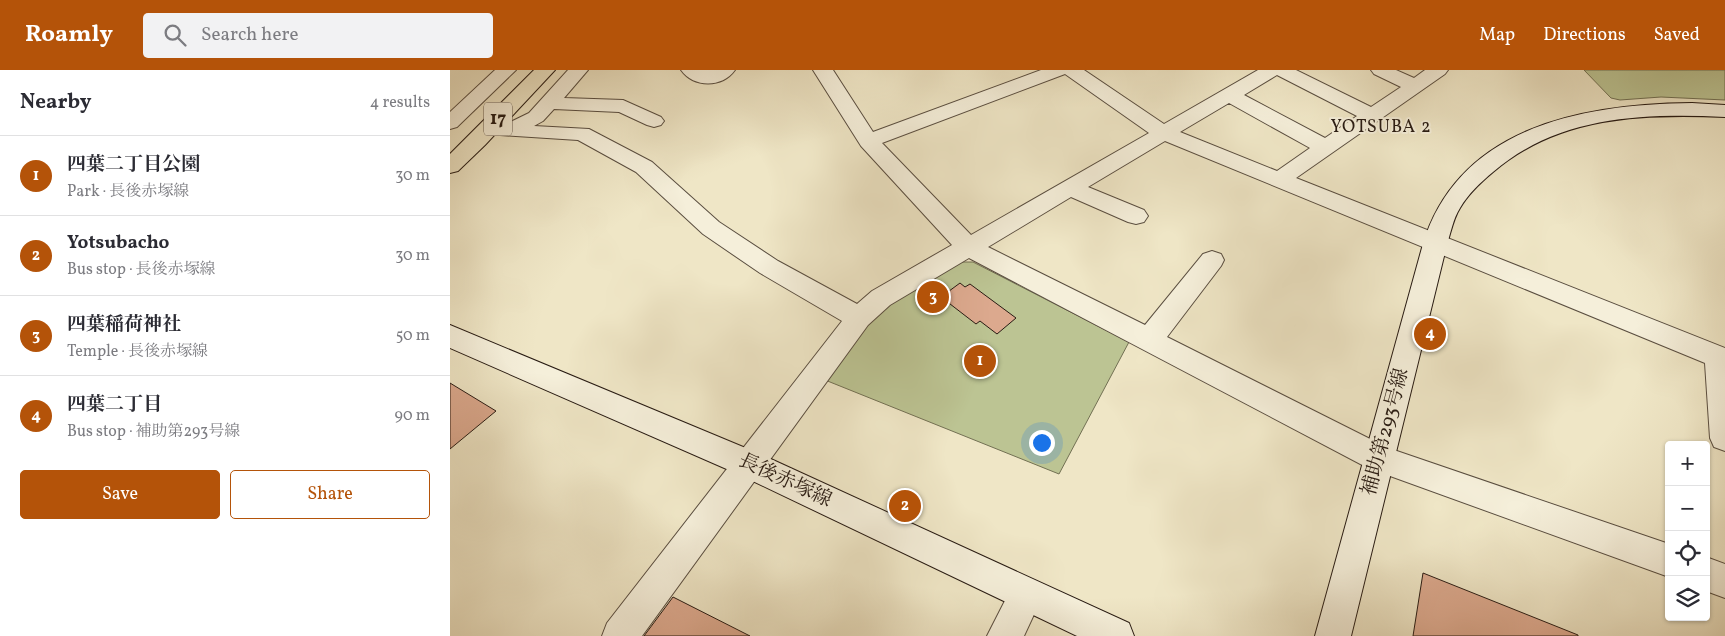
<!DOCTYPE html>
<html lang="en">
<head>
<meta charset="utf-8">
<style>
  :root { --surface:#fff; --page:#f2f2f3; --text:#2b2b33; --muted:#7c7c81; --line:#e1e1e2; --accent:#b45309 }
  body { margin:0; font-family:Vollkorn,"Noto Serif JP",serif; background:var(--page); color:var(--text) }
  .controls { position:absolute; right:15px; bottom:15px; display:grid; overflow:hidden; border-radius:5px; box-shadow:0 1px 4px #0004 }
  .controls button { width:45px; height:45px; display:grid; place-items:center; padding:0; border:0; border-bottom:1px solid var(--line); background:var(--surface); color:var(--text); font:25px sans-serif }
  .you { position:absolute; left:591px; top:372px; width:18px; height:18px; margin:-12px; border:4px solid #fff; border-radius:50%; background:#1a73e8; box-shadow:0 0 0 8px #1a73e833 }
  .badge { display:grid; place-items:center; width:32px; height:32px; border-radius:50%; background:var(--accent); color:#fff; font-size:16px; font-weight:700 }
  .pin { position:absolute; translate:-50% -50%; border:2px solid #fff; box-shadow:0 1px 5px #0006 }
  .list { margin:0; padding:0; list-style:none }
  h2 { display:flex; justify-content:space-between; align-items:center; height:65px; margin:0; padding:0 20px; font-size:21px }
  h2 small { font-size:16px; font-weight:400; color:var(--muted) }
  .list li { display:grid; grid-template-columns:32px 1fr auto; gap:15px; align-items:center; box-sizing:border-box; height:80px; padding:0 20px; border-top:1px solid var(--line) }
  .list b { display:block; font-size:19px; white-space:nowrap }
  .list p { margin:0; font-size:16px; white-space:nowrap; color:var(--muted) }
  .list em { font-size:16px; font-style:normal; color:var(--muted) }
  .actions { display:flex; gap:10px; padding:15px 20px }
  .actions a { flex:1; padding:11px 0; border:1px solid var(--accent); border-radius:5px; text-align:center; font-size:18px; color:var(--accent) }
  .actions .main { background:var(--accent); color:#fff }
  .icon { flex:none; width:28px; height:28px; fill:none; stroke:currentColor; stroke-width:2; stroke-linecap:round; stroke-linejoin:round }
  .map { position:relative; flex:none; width:1275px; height:566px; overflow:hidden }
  header { display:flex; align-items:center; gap:30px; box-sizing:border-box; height:70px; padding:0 25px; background:var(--accent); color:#fff }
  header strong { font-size:24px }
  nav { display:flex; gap:28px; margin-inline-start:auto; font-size:18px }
  .search { width:350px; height:45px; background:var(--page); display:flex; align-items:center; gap:12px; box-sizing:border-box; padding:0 18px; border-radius:5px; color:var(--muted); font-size:19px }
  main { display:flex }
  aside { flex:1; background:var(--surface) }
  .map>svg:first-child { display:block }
  .green { fill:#bcc493; stroke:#727053 }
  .building { fill:#dca98e; stroke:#281b13 }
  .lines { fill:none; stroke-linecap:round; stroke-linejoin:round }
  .street-casing { stroke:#5a4e40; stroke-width:2 }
  .secondary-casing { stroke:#281b13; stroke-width:2 }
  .highway-casing { stroke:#281b13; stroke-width:2 }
  .street { fill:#f5efda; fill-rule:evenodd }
  .secondary { fill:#f5efda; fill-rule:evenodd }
  .highway { fill:#efe6c6; fill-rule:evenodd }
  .labels { text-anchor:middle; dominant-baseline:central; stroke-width:4; stroke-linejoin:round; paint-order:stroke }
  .far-neighbourhood-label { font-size:18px; letter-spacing:1px; fill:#281b13; stroke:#f5efda }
  .shield { fill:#f5efda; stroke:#665b4f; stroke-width:1 }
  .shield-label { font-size:19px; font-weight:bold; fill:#281b13 }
  .street-label { font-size:20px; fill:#281b13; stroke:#f5efda }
</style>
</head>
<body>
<header>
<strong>Roamly</strong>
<div class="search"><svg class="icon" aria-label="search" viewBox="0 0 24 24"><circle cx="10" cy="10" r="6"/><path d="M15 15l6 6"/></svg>Search here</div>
<nav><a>Map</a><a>Directions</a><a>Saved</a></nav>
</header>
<main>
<aside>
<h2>Nearby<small>4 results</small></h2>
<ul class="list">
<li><span class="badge">1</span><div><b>四葉二丁目公園</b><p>Park · 長後赤塚線</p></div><em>30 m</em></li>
<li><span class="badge">2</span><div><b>Yotsubacho</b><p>Bus stop · 長後赤塚線</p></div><em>30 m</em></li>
<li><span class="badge">3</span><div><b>四葉稲荷神社</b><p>Temple · 長後赤塚線</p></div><em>50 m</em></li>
<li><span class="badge">4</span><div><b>四葉二丁目</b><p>Bus stop · 補助第293号線</p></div><em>90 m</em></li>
</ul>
<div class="actions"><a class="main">Save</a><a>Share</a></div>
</aside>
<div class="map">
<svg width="1275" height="566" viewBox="0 0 1275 566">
  <rect width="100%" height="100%" fill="#efe6c6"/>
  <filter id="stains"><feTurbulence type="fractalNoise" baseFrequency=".004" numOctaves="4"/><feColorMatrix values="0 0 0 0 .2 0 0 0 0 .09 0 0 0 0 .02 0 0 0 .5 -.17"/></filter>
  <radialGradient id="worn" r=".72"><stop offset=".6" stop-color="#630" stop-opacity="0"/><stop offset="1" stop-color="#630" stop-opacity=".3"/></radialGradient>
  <path class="green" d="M1134,0H1275V30L1211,27L1170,30L1161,28Z
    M509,192H523L679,272L609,404L375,310L420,252L437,236Z"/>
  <path class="building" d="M510,213L515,217L520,214L566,248L547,264L530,251L526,254L491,227Z
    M0,313L46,341L0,379Z
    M973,503L1128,565V566H963Z
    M223,527L300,566H194Z"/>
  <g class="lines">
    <defs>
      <path id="street" d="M45,0H66L7,57L0,59V42Z
        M118,0H138L114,28L173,30L211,47L214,51L211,55L204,57L197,55L169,42L104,39L93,51L84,56L139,59L202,92L269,152L328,191L407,234L422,221L502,175L411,76L363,0H383L423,62L591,0H634L714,54L808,0H846L921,37L951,17L924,4L921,0H946L964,8L975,0H998L995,4L846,108L1275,278V381L1264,377L1260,368L1255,293L715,71L638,117L694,140L698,146L694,152L686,154L678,152L621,127L538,177L695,255L753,184L762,181L771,184L774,190L771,196L717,267L938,378L1219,474V507L918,398L519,188L440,235L418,255L192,566H152L157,553L392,251L310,203L253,164L186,102L128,70L50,65L47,61L50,57L79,43ZM615,4L699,63L521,165L432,73ZM827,5L907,46L875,68L794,25ZM779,33L860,78L827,101L730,62Z
        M231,0H285C272,18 244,18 231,0Z
        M1256,487L1275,494V528L1256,521Z
        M576,508L588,513L593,525L574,566H537L564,513Z"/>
      <path id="secondary" d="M1242,33L1275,35V47C1193,43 1108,46 1043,102C1031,112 1018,124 1010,138C1003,149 1001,162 997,174L901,566H865L973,174C1009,56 1134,34 1242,33Z
        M0,255L310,384L679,553L684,566H627L288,404L0,278Z"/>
      <path id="highway" d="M84,0H105L35,75L8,101L0,103V84Z"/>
    </defs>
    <use href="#street" class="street-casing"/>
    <use href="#secondary" class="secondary-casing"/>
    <use href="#highway" class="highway-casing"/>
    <use href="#street" class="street"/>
    <use href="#secondary" class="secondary"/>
    <use href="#highway" class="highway"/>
  </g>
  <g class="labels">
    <g class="far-neighbourhood-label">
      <text x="931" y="57">YOTSUBA 2</text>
    </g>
    <rect class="shield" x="34" y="32.5" width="28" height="33" rx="4"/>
    <g class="shield-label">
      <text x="48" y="49">17</text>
    </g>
    <g class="street-label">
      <text transform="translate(936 362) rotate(-75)">補助第293号線</text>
      <text transform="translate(335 411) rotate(25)">長後赤塚線</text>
    </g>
  </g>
  <rect width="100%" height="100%" filter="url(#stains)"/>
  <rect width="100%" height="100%" fill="url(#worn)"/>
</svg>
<div class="controls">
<button>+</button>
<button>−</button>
<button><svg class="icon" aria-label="locate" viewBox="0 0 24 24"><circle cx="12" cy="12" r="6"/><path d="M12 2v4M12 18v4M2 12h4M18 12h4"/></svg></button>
<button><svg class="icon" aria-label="layers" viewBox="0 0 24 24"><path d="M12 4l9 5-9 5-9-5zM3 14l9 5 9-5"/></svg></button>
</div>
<div class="you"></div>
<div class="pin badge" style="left:530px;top:291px">1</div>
<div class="pin badge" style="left:455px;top:436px">2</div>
<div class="pin badge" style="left:483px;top:227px">3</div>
<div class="pin badge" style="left:980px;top:264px">4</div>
</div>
</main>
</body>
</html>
